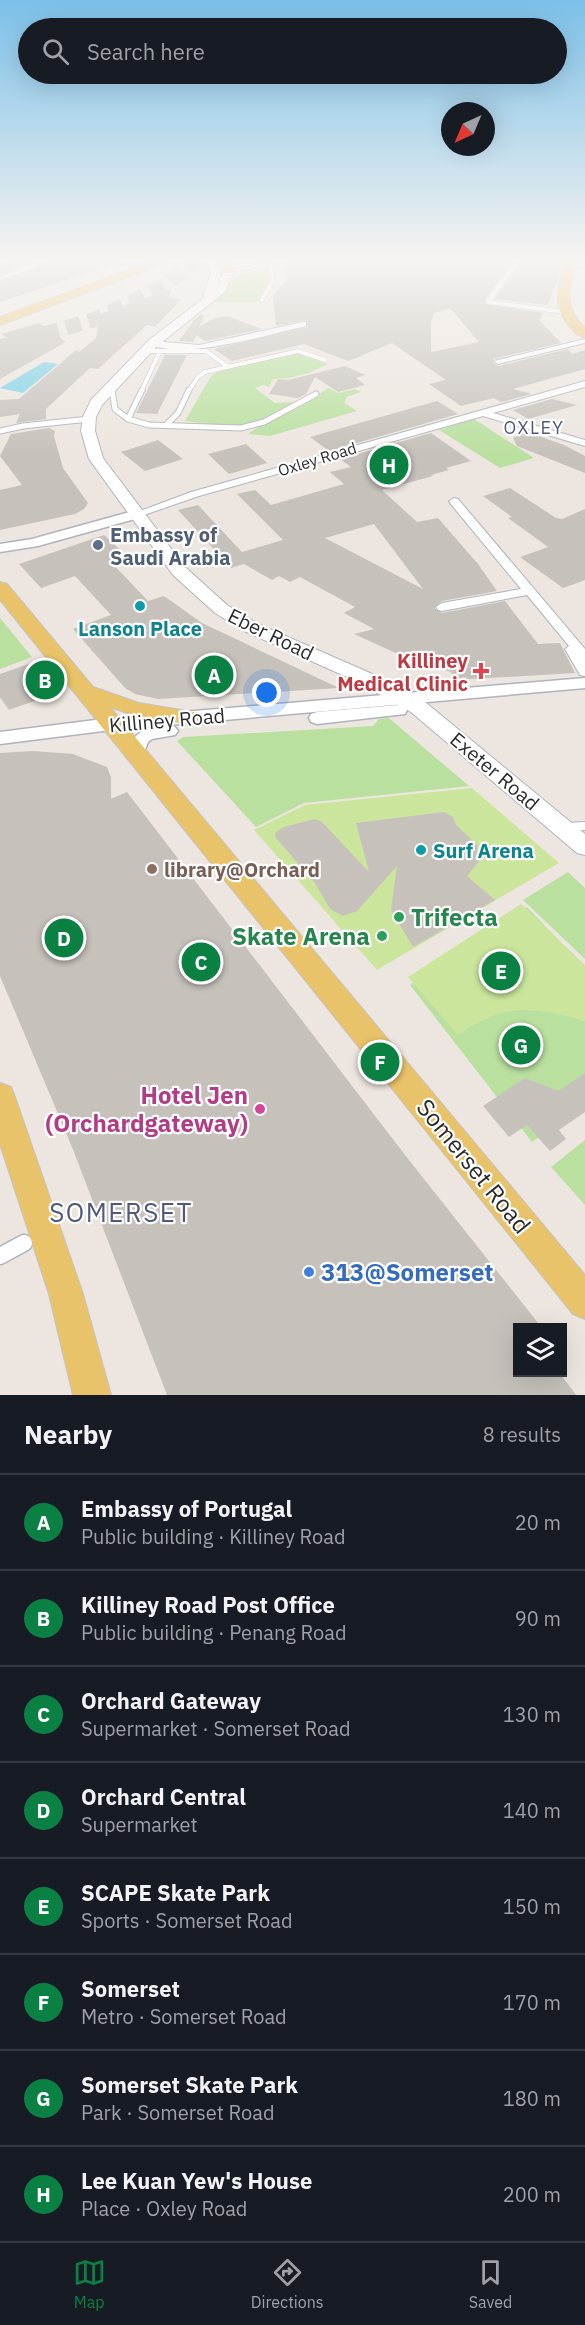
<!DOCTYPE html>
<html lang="en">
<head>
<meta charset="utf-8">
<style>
  :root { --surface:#171b24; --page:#20242c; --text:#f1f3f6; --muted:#9ea1a6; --line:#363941; --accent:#0b8043 }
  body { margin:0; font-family:"IBM Plex Sans",sans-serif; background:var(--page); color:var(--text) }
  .controls { position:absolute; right:18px; bottom:18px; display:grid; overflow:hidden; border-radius:0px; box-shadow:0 6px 24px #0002 }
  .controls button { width:54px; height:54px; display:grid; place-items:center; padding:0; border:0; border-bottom:2px solid var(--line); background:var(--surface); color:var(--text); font:30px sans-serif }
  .compass { position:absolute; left:441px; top:102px; width:54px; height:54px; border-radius:50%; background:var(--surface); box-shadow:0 6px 24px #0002; rotate:224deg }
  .you { position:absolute; left:267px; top:693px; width:21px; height:21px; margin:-15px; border:4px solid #fff; border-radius:50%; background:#1a73e8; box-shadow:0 0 0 9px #1a73e833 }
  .badge { display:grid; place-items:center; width:39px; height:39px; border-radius:50%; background:var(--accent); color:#fff; font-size:20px; font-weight:700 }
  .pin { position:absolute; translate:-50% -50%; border:3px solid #fff; box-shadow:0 2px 6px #0006 }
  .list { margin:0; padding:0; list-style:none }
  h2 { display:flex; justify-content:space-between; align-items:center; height:78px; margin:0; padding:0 24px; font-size:26px }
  h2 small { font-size:20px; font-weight:400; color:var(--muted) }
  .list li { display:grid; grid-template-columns:39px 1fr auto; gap:18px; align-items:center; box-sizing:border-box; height:96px; padding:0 24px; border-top:2px solid var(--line) }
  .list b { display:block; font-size:22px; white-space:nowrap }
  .list p { margin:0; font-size:20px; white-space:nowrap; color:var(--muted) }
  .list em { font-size:20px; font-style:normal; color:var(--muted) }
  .icon { flex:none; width:33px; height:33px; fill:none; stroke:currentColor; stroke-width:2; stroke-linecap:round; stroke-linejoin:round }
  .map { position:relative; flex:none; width:585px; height:1395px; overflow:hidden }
  .search { position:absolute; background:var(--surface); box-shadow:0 6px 24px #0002; left:18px; right:18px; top:18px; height:66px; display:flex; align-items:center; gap:15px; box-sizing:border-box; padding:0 21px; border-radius:33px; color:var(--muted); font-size:22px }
  .sheet { height:846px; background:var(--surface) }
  nav { display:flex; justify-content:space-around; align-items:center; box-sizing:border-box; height:84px; border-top:2px solid var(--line); background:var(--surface); font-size:16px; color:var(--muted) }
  nav a { display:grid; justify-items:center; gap:3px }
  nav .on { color:var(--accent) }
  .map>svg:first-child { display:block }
  .green { fill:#bae0a0 }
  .pitch { fill:#cbe69c }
  .water { fill:#7ad1e8 }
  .building { fill:#c6c1bb; fill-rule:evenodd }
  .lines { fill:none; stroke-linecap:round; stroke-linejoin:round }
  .motorway-tunnel { stroke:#c6c1bc; stroke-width:15; stroke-dasharray:15 8; stroke-linecap:butt }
  .service-far2-casing { stroke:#b0b3bc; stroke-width:5 }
  .service-far1-casing { stroke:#b0b3bc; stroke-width:7 }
  .service-casing { stroke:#b0b3bc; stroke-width:10 }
  .pedestrian-casing { stroke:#b0b3bc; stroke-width:19 }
  .minor-casing { stroke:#b0b3bc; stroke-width:2 }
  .tertiary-casing { stroke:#b0b3bc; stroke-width:3 }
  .secondary-casing { stroke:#b0b3bc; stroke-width:2 }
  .primary-casing { stroke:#c4c4c4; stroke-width:2 }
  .service-far2 { stroke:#fff; stroke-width:4 }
  .service-far1 { stroke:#fff; stroke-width:5 }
  .service { stroke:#fff; stroke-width:8 }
  .pedestrian { stroke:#fff; stroke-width:16 }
  .minor { fill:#fff; fill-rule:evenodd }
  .tertiary { fill:#fff; fill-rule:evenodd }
  .secondary { fill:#fff; fill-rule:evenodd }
  .primary { fill:#e9c369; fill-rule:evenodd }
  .service-dot { fill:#5c6f8a; stroke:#fff; stroke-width:2 }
  .culture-dot { fill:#0f9aa8; stroke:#fff; stroke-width:2 }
  .health-dot { fill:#e0444e; stroke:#fff; stroke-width:2 }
  .education-dot { fill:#8d6e63; stroke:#fff; stroke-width:2 }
  .leisure-dot { fill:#2e9e5b; stroke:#fff; stroke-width:2 }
  .hotel-dot { fill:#d1479c; stroke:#fff; stroke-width:2 }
  .shop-dot { fill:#3f7fe0; stroke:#fff; stroke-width:2 }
  .labels { text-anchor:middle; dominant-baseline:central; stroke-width:4.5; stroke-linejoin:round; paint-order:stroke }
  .far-street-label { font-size:16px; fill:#2c2c2c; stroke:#fff }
  .far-neighbourhood-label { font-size:18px; letter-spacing:1.5px; fill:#4f597b; stroke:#fff }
  .service-label { font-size:20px; font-weight:bold; fill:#4e5e75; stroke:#fff; text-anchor:start }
  .culture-label { font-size:20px; font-weight:bold; fill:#0d838f; stroke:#fff }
  .street-label { font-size:20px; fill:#2c2c2c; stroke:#fff }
  .health-label { font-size:20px; font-weight:bold; fill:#be3a42; stroke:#fff; text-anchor:end }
  .education-label { font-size:20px; font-weight:bold; fill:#785e54; stroke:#fff; text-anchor:start }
  .near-leisure-label { font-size:24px; font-weight:bold; fill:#27864d; stroke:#fff; text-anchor:start }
  .near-hotel-label { font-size:24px; font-weight:bold; fill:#b23c85; stroke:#fff; text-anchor:end }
  .near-street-label { font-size:24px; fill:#2c2c2c; stroke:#fff }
  .near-shop-label { font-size:24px; font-weight:bold; fill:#366cbe; stroke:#fff; text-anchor:start }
  .near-neighbourhood-label { font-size:26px; letter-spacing:1.5px; fill:#4f597b; stroke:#fff }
</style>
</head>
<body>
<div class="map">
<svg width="585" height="1395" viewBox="0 0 585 1395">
  <rect width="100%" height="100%" fill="#ede6e0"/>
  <path class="green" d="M267,268L272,277L257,302H215L226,292L236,276Z
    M298,353L328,364L309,373L289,378L273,379L269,387L263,385L255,388L275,403L296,402L259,421L237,427L185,421L211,376L217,372Z
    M328,388L338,393L355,389L361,392L347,397L344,403L357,411L270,436L248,434L255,429L307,403Z
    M474,419L534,458L500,468L439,430Z
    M0,618L32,657L0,669Z
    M389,718L469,786L304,803L256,827L177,741L183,737L373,726L379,719Z
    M568,872L585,888V959L523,900Z
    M527,907L585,968V1105L532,1142L410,985Z
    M585,1140V1205L551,1167Z"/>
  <path class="pitch" d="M472,788L559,863L377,970L254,830L305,805Z
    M521,904L585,965V1022C576,1018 567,1016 557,1014C516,1005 493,1011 458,1035L408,977Z"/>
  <path class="water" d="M44,362L58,364L23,393L0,388Z"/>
  <path class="building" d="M19,259H39L0,274V266Z
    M60,259H122V262L0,302V282Z
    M302,259H407L414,264L430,259H514L485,300V304L543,313L539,320L561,343L493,359V363L499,366L568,349L572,354L585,350V369L513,389L532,394L501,402L494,398L461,406L429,384L446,380L392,343L348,361L304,344L232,361L214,349L308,327L306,320L276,326L273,296L287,279L283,265ZM450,308L479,342L431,352V322L434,313Z
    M523,259H563L558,280L547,305L495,299Z
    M171,289L170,296L181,300L155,327L147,325L98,369L90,368L46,409V419L16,423L20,414L0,417V400L19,399L76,350L79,352L96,338L100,314Z
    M201,314L204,316L199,327L214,318L227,316L262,329L205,341L196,335L193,342L179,341L194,320Z
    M39,323L66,342L0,379V340L9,338L1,334Z
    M165,355H187L157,414L136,413Z
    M345,366L365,375L356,378L365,385L338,392L315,377L306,394L298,398L269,394L278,379L288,380Z
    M552,399L577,405L528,419L513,410Z
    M437,401L458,414L329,451L310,437Z
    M49,428L55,431L54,436L63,468L88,503L84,509L75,514L0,530V490L22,485L0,456L11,434Z
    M525,431L564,445L585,456V473L517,446L513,438Z
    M431,433L471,461L446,468L449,470L431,475L433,476L382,490L417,522L438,518L478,564L497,591L442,601L434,608L442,613L505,601L538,644L560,643L575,673L454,680L451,672L409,659L354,634L374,629L344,613L355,607L300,577L290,582L279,576L272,580L244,564L231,568L178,510L198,505L242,552L283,540L237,494L255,490L271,505L344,484L330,472L351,467L340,459ZM374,524L423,589L325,538Z
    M158,440L183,459L145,471L121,452Z
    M246,444L267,463L229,474L208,454Z
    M510,488L556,518L562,519L585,509V580L563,588L520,557L548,547L508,518L512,517L483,496Z
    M104,535L128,557L112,563L148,601L164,596L202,623L339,688L158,699L135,694L125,688L73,629L111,615L75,576L41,588L19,564Z
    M34,662L51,685L48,686L54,694L9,710L0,697V674Z
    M33,751L73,754L107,767L111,777V799L127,792L405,1155L542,1328H518V1372H559L576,1395H167L72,1147L0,976V753Z
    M444,812L453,817L456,825L477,845L479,861L467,876L495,900L413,947L391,910L397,866L357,911L343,916L330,909L315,883L276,838L275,833L284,827L315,819L322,822L369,872L356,823Z
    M585,1073V1112L559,1130L566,1139L550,1151L527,1125L509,1137L483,1106L525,1078L559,1091Z"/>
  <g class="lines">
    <path class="motorway-tunnel" d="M0,347L96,319L166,285L196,259"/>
    <defs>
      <path id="service-far2" d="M519,259L488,302L565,312
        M262,300L273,280L270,265
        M144,351H206L227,366
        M111,386L112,392
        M141,392L160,351
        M188,392L198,377L205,372L298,351L325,360"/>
      <path id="service-far1" d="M112,390L115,409L128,419L149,425L241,428L264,422L316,394
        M128,419L142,390
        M166,425L178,413L189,390
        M0,431L23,426L89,419"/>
      <path id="service" d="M568,827L585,826"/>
      <path id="pedestrian" d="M0,1256L24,1243"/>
      <path id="minor" d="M47,259H58L0,280V276Z
        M282,259H300L229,273L225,271Z
        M566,263L585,264V268L566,267Z
        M303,322H306V326C271,334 179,362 149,343L153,341L199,345Z
        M585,339V343L498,364L494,361Z
        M585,381V387L493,413L585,440V446L483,416L199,496L141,516H133L132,514L191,492Z
        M454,498L458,499L585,649V676L580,675L565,649L569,646L527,595L442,611L438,610L436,607L442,603L521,589L450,503L449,501Z"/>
      <path id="tertiary" d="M137,510L144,514L142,517L38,546L0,552V544L32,539Z
        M585,678V688L111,730L0,744V732L111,718Z
        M399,705L405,706L407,710L405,714L317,724L311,722L309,718L311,714L317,712Z
        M169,725L175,727L178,731L175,735L152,739L148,742L142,758H130L127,754C134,730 146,727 169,725Z"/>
      <path id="secondary" d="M203,259H213L221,274L216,289L225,269H233L234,271L225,292L157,346L102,405L96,417L95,431L103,458L185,567L227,605L256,623L370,673L425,702L585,834V855L577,853L411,712L356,681L244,631L215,613L173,575L89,459L81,431L83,417L91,400L149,340L205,297L203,295L211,274Z"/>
      <path id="primary" d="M159,259H176L0,325V317Z
        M217,259H228L235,271L233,273H225Z
        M565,259H576C571,288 561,305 585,328V338C579,336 574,332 570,327C550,304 559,286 565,259Z
        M0,582L7,584L93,687L139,703L205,714L208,719L205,724L197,726L136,716L110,707L585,1275V1319L573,1314L0,600Z
        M0,1083L11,1087L15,1097L83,1294L111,1395H73L49,1294L0,1144Z"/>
    </defs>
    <use href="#service-far2" class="service-far2-casing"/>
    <use href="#service-far1" class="service-far1-casing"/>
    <use href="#service" class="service-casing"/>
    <use href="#pedestrian" class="pedestrian-casing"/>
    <use href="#minor" class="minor-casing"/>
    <use href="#tertiary" class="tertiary-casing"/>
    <use href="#secondary" class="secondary-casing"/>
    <use href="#primary" class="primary-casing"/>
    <use href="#service-far2" class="service-far2"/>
    <use href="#service-far1" class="service-far1"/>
    <use href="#service" class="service"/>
    <use href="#pedestrian" class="pedestrian"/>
    <use href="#minor" class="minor"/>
    <use href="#tertiary" class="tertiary"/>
    <use href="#secondary" class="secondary"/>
    <use href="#primary" class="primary"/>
  </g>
  <linearGradient id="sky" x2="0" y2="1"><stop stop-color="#7cc0e8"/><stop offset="0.57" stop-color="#f7f4f1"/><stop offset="1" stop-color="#f7f4f1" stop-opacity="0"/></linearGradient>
  <rect width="585" height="455" fill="url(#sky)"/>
  <circle class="service-dot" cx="98" cy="545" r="6"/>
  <g class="culture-dot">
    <circle cx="140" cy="606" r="6"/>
    <circle cx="421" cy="850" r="6"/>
  </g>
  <path class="health-dot" d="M478 662h6v6h6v6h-6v6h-6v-6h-6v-6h6z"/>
  <circle class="education-dot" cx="152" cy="869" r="6"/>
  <g class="leisure-dot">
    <circle cx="399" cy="917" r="6"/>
    <circle cx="382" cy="936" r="6"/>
  </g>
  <circle class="hotel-dot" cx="260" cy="1109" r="6"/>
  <circle class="shop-dot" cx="309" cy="1272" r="6"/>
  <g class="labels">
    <g class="far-street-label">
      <text transform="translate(317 459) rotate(-17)">Oxley Road</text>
    </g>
    <g class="far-neighbourhood-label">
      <text x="534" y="427">OXLEY</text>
    </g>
    <g class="service-label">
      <text x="110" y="534">Embassy of<tspan x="110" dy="23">Saudi Arabia</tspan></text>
    </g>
    <g class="culture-label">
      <text x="140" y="628">Lanson Place</text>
      <text x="433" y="850" text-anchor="start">Surf Arena</text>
    </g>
    <g class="street-label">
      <text transform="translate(271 634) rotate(26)">Eber Road</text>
      <text transform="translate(167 720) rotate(-5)">Killiney Road</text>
      <text transform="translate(495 771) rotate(40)">Exeter Road</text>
    </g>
    <g class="health-label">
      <text x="468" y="660">Killiney<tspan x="468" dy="23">Medical Clinic</tspan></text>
    </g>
    <g class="education-label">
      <text x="164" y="869">library@Orchard</text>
    </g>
    <g class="near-leisure-label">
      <text x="411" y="917">Trifecta</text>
      <text x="370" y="936" text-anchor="end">Skate Arena</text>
    </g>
    <g class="near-hotel-label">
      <text x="248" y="1095">Hotel Jen<tspan x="248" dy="28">(Orchardgateway)</tspan></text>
    </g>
    <g class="near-street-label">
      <text transform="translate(474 1166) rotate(51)">Somerset Road</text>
    </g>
    <g class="near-shop-label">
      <text x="321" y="1272">313@Somerset</text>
    </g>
    <g class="near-neighbourhood-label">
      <text x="121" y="1212">SOMERSET</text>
    </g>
  </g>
</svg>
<div class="controls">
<button><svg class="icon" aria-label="layers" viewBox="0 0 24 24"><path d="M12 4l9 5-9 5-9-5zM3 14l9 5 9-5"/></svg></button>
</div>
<svg class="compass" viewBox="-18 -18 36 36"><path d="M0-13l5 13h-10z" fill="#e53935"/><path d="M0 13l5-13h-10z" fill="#9ea1a6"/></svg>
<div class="you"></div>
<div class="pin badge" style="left:214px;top:675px">A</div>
<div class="pin badge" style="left:45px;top:680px">B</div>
<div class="pin badge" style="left:201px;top:962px">C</div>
<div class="pin badge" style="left:64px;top:938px">D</div>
<div class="pin badge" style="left:501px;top:971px">E</div>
<div class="pin badge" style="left:380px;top:1062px">F</div>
<div class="pin badge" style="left:521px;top:1045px">G</div>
<div class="pin badge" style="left:389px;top:465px">H</div>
<div class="search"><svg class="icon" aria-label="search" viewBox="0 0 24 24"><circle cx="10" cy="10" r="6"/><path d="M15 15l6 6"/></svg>Search here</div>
</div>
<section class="sheet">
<h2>Nearby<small>8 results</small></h2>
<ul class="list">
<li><span class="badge">A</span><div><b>Embassy of Portugal</b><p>Public building · Killiney Road</p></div><em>20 m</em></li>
<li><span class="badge">B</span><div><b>Killiney Road Post Office</b><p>Public building · Penang Road</p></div><em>90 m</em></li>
<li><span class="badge">C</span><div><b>Orchard Gateway</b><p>Supermarket · Somerset Road</p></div><em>130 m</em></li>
<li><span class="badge">D</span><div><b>Orchard Central</b><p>Supermarket</p></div><em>140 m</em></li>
<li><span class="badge">E</span><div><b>SCAPE Skate Park</b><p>Sports · Somerset Road</p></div><em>150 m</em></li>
<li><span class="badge">F</span><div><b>Somerset</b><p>Metro · Somerset Road</p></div><em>170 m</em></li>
<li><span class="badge">G</span><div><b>Somerset Skate Park</b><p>Park · Somerset Road</p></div><em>180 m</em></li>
<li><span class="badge">H</span><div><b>Lee Kuan Yew's House</b><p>Place · Oxley Road</p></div><em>200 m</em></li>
</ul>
</section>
<nav>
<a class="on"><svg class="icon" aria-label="map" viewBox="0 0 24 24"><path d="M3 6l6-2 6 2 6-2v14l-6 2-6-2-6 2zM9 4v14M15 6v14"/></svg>Map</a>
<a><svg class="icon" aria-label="directions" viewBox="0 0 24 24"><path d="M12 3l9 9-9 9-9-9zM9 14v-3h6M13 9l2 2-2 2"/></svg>Directions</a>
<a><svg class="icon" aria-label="saved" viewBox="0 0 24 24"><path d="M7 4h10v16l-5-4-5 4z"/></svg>Saved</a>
</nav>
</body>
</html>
